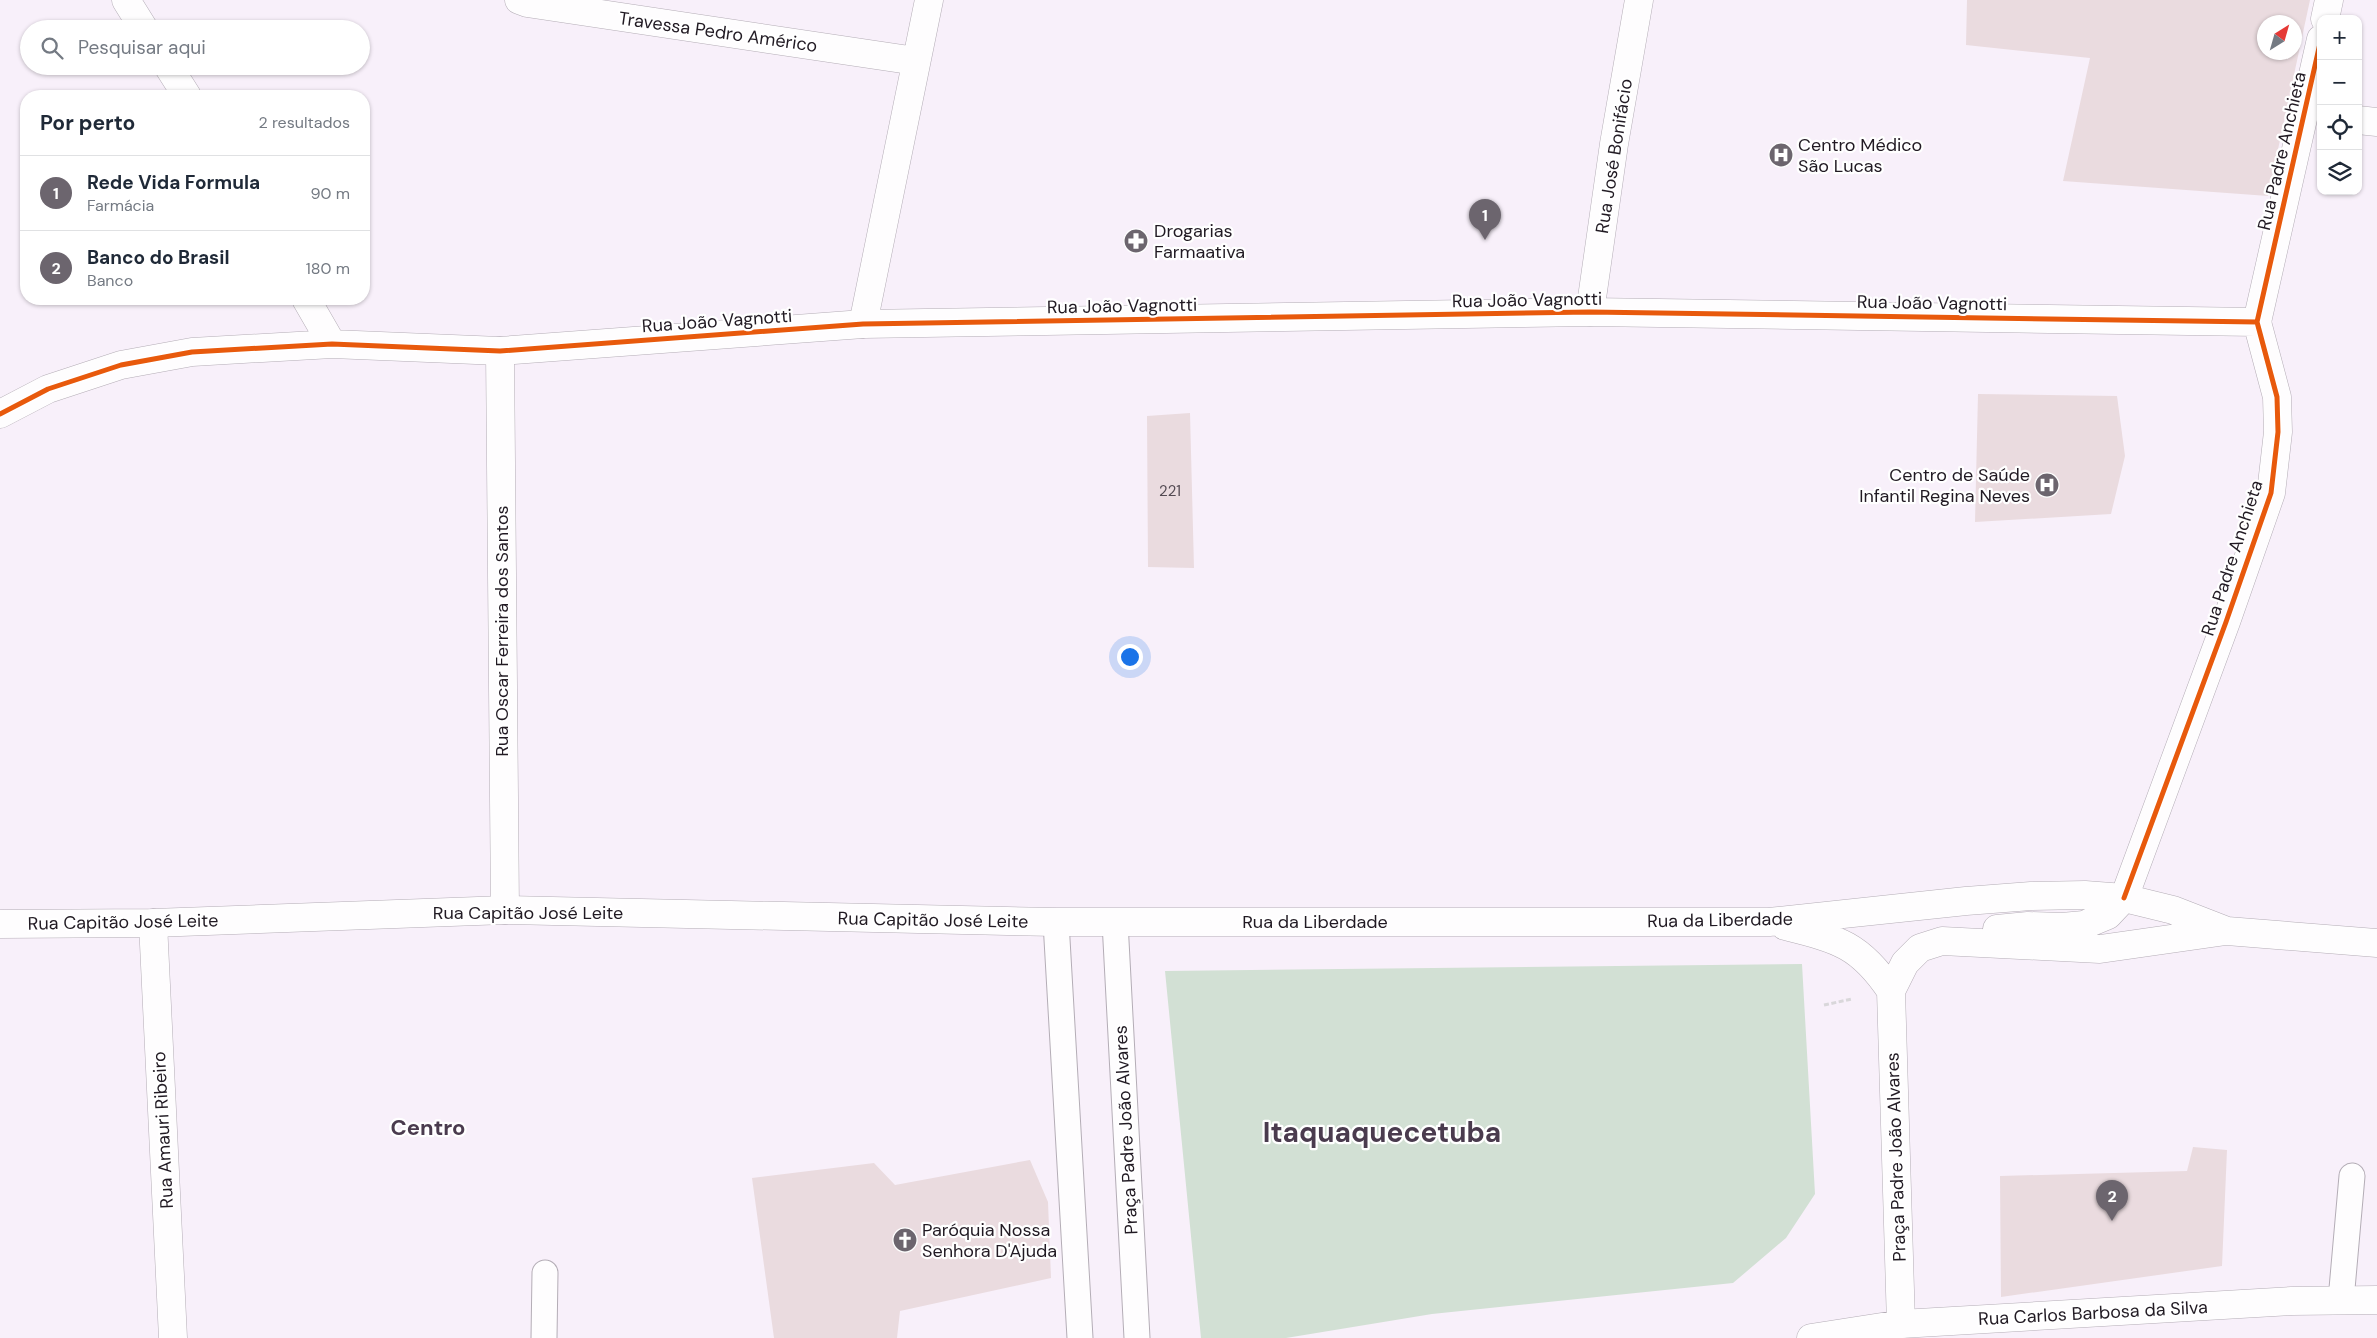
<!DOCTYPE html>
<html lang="pt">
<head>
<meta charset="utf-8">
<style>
  :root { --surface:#fff; --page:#f2f2f3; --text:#1f2937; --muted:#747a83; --line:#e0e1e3; --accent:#6c656e }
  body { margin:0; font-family:"DM Sans",sans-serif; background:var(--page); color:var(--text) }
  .controls { position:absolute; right:15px; top:15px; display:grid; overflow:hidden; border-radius:10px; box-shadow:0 1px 4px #0004 }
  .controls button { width:45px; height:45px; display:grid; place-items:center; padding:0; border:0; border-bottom:1px solid var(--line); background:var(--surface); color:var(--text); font:25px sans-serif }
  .compass { position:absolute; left:2257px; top:15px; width:45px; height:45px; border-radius:50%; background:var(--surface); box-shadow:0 1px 4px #0004; rotate:37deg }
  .you { position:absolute; left:1129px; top:656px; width:18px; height:18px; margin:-12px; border:4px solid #fff; border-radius:50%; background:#1a73e8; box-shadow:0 0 0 8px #1a73e833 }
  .badge { display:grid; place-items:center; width:32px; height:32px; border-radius:50%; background:var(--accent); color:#fff; font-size:16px; font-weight:700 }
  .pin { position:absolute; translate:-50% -41px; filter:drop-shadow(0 1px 2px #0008) }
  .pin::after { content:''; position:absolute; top:26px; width:18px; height:15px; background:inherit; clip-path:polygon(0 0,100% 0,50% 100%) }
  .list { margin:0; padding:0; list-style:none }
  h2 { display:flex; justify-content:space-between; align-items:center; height:65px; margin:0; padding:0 20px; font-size:21px }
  h2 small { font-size:16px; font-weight:400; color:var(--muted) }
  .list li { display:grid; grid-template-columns:32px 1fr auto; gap:15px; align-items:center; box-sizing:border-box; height:75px; padding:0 20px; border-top:1px solid var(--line) }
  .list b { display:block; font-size:19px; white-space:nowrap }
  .list p { margin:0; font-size:16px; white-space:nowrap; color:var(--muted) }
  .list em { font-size:16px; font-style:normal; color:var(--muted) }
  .icon { flex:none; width:28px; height:28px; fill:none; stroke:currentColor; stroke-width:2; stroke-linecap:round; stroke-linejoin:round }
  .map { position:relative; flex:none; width:2377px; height:1338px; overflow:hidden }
  .search { position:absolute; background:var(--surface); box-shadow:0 1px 4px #0004; left:20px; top:20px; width:350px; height:55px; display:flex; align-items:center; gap:12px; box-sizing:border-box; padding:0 18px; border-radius:28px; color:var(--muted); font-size:19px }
  .panel { position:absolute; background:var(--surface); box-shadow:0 1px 4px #0004; left:20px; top:90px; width:350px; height:215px; border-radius:20px }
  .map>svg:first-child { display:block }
  .green { fill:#d2e0d4 }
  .building { fill:#eadbdf; fill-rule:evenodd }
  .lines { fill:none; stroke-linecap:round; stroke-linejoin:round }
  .service-casing { stroke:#b4adb6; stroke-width:27 }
  .minor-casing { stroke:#b4adb6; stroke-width:29 }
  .tertiary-casing { stroke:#b4adb6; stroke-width:29 }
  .secondary-casing { stroke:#b4adb6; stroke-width:29 }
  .path { stroke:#d9d7da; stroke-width:3; stroke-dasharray:5 2.5; stroke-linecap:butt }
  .service { stroke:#fefdfe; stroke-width:25 }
  .minor { stroke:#fefdfe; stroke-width:28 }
  .tertiary { stroke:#fefdfe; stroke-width:28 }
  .secondary { stroke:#fefdfe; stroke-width:28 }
  .cycleway-casing { stroke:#fff; stroke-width:8 }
  .cycleway { stroke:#e8590c; stroke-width:5 }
  .labels { text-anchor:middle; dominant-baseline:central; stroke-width:4.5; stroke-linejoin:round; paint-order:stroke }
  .number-label { font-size:15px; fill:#534a52 }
  .street-label { font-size:18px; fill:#211a23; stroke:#fff }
  .poi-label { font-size:18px; fill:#211a23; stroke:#fff; text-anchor:start }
  .district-label { font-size:22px; font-weight:bold; fill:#4a3b4e; stroke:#fff }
  .town-label { font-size:28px; font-weight:bold; fill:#4a3b4e; stroke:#fff }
</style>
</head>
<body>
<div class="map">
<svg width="2377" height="1338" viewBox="0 0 2377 1338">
  <rect width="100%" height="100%" fill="#f8f0fa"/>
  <path class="green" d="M1802,964L1815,1194L1786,1238L1733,1283L1432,1314L1286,1338H1201L1165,971Z"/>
  <path class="building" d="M1967,0H2310L2268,196L2063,181L2090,58L1966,45ZM2264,22H2294V52H2264Z
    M1978,394L2117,396L2125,456L2111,514L1975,522Z
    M1190,413L1194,568L1148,567L1147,416Z
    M2193,1147L2227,1150L2222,1266L2001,1297L2000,1176L2187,1171Z
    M1030,1160L1048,1202L1051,1278L900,1311L897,1338H774L752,1178L874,1163L895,1185Z"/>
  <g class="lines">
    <defs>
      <path id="service" d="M1056,922L1080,1338
        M1115,922L1137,1338
        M2341,1300L2352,1176
        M544,1338L545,1273"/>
      <path id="minor" d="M519,0L527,3L916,61
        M2325,19L2329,0
        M2358,120L2377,122
        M1590,312L1614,144L1639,0
        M2257,322L2321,39
        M863,324L929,0
        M500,351L505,910
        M153,923L173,1338
        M1901,1324L2292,1301L2377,1300"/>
      <path id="tertiary" d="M126,0L144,29
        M168,66L187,96
        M306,299L332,344
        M0,414L48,389L121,365L192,352L332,344L500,351L863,324L1590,312L2257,322L2277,397L2278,432L2271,493L2226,622L2124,898"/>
      <path id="secondary" d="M0,924L153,923L505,910L1056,922H1769L1966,901L2031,896L2085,895L2124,898L2173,910L2227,931L2377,943
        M1785,926C1837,939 1860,944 1891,991
        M1997,929L2028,926L2062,927L2084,925L2108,915L2124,898
        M1811,1338L1901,1324L1891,991L1905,963L1920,948L1942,941L2100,949L2226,931"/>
    </defs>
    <use href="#service" class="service-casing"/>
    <use href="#minor" class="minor-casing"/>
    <use href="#tertiary" class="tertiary-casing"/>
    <use href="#secondary" class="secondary-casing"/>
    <path class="path" d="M1824,1005L1852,999"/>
    <use href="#service" class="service"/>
    <use href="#minor" class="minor"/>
    <use href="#tertiary" class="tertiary"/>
    <use href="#secondary" class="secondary"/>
    <defs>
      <path id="cycleway" d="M0,414L48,389L121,365L192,352L332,344L500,351L863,324L1590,312L2257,322
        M2124,898L2226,622L2271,493L2278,432L2277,397L2257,322L2321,39"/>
    </defs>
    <use href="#cycleway" class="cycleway-casing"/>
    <use href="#cycleway" class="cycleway"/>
  </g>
  <defs>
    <symbol id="hospital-disc" viewBox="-11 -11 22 22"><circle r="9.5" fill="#6c656e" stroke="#fff"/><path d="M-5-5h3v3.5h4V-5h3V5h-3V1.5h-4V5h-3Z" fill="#fff"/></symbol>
    <symbol id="pharmacy-disc" viewBox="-11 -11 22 22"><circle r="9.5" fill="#6c656e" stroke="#fff"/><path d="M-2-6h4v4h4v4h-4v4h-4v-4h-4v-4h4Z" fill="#fff"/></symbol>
    <symbol id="church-disc" viewBox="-11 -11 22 22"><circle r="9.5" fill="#6c656e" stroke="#fff"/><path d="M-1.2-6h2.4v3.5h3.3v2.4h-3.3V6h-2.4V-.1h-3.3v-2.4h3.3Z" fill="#fff"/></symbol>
  </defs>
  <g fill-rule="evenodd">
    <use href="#hospital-disc" x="1767" y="141" width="28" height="28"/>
    <use href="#pharmacy-disc" x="1122" y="227" width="28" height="28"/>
    <use href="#hospital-disc" x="2033" y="471" width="28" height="28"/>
    <use href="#church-disc" x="891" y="1226" width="28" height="28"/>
  </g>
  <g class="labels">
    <g class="number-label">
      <text x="1170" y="491">221</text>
    </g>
    <g class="street-label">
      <text transform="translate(718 32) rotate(8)">Travessa Pedro Américo</text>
      <text transform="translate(2282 151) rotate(-77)">Rua Padre Anchieta</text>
      <text transform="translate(1614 156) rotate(-81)">Rua José Bonifácio</text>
      <text transform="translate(1527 300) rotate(-1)">Rua João Vagnotti</text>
      <text transform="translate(1932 303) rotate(1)">Rua João Vagnotti</text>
      <text transform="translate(1122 306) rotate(-1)">Rua João Vagnotti</text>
      <text transform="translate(717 321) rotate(-4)">Rua João Vagnotti</text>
      <text transform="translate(2232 558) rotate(-72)">Rua Padre Anchieta</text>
      <text transform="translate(502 631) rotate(-90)">Rua Oscar Ferreira dos Santos</text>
      <text x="528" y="913">Rua Capitão José Leite</text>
      <text transform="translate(933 920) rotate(1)">Rua Capitão José Leite</text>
      <text transform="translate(1720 920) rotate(-1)">Rua da Liberdade</text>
      <text transform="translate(123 922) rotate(-1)">Rua Capitão José Leite</text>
      <text x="1315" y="922">Rua da Liberdade</text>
      <text transform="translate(163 1130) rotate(-93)">Rua Amauri Ribeiro</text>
      <text transform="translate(1126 1130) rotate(-93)">Praça Padre João Alvares</text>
      <text transform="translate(1896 1157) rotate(-92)">Praça Padre João Alvares</text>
      <text transform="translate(2093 1313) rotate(-3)">Rua Carlos Barbosa da Silva</text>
    </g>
    <g class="poi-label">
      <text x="1798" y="145">Centro Médico<tspan x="1798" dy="21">São Lucas</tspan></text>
      <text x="1154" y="231">Drogarias<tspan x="1154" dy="21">Farmaativa</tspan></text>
      <text x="2030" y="475" text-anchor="end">Centro de Saúde<tspan x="2030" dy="21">Infantil Regina Neves</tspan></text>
      <text x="922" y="1230">Paróquia Nossa<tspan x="922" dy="21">Senhora D'Ajuda</tspan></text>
    </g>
    <g class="district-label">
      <text x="428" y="1127">Centro</text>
    </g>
    <g class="town-label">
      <text x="1382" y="1132">Itaquaquecetuba</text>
    </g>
  </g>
</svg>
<div class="controls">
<button>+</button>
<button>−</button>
<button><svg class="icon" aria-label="locate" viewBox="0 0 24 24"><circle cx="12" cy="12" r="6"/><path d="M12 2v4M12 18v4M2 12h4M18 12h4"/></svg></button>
<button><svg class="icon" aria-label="layers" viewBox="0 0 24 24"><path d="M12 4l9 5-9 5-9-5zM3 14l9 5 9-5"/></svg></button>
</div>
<svg class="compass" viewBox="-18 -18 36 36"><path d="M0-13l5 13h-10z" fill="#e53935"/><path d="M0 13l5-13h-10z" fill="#747a83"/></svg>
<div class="you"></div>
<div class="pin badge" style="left:1485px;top:240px">1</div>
<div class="pin badge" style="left:2112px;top:1221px">2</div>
<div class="search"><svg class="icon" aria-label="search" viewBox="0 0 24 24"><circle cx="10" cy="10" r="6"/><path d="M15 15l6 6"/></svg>Pesquisar aqui</div>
<section class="panel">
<h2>Por perto<small>2 resultados</small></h2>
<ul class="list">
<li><span class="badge">1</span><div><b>Rede Vida Formula</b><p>Farmácia</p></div><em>90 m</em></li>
<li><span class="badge">2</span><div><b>Banco do Brasil</b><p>Banco</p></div><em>180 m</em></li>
</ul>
</section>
</div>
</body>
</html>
